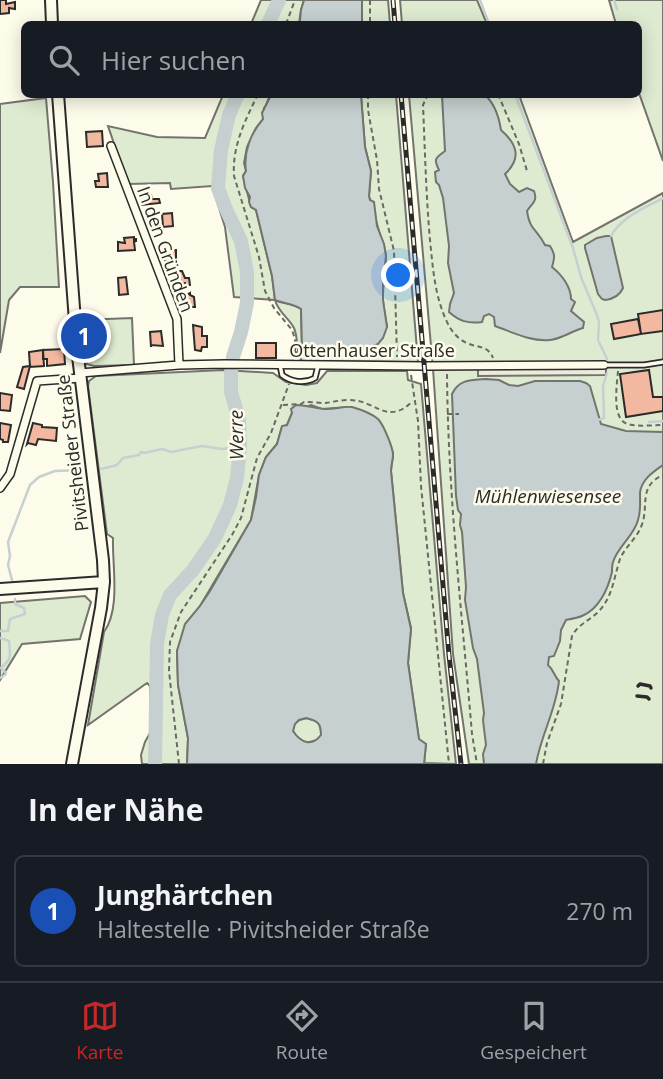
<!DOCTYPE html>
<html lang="de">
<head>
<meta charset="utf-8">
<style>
  :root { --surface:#171b24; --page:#20242c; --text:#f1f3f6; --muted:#9ea1a6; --line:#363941; --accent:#c62828 }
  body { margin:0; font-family:"Open Sans",sans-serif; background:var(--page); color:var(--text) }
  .you { position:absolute; left:399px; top:276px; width:24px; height:24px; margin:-18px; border:5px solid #fff; border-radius:50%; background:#1a73e8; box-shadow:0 0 0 10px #1a73e833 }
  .badge { display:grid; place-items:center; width:46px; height:46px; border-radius:50%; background:var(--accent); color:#fff; font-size:23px; font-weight:700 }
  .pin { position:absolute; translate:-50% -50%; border:4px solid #fff; box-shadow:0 2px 7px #0006 }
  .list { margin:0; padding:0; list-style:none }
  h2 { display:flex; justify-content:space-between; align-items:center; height:91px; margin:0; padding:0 28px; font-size:30px }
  h2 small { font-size:23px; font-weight:400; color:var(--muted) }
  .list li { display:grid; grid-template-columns:46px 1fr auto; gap:21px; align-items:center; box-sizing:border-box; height:112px; margin:0 14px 14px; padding:0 14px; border:2px solid var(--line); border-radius:10px }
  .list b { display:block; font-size:26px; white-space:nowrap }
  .list p { margin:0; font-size:23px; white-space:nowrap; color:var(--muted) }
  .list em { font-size:23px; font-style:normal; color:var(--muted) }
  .icon { flex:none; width:38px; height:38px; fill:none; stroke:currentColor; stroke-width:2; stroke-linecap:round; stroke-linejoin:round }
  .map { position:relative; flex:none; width:663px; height:764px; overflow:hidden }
  .search { position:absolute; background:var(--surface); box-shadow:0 4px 18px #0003; left:21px; right:21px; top:21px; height:77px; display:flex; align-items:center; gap:18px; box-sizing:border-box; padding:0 24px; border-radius:10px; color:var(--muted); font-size:26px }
  .sheet { height:217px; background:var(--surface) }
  nav { display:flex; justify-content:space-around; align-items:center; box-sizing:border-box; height:98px; border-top:2px solid var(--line); background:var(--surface); font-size:19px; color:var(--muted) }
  nav a { display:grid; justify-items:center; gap:4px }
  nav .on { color:var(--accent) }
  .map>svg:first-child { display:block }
  .green { fill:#deebd1; stroke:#74746e; stroke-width:2 }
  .parking { fill:#eceadb; stroke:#74746e; stroke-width:2 }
  .water { fill:#c7d0d0; stroke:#74746e; stroke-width:2; fill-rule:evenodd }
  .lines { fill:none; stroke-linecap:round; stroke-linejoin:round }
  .stream { stroke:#c7d0d0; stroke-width:2.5 }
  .river { stroke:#c7d0d0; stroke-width:14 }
  .building { fill:#f2b8a0; stroke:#2b2b2b; stroke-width:2 }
  .lane-casing { stroke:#2b2b2b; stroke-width:7 }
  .street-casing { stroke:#2b2b2b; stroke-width:10 }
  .secondary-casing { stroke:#2b2b2b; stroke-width:14 }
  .path { stroke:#6a6964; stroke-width:2; stroke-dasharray:5 3.5; stroke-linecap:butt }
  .lane { stroke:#fdfbea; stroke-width:3.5 }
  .street { stroke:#fdfbea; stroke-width:7 }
  .secondary { stroke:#fdfbea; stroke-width:10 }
  .rail-casing { stroke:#2b2b2b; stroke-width:5 }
  .rail { stroke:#fdfbea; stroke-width:2.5; stroke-dasharray:8; stroke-linecap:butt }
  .wall { stroke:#2b2b2b; stroke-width:3.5 }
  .labels { text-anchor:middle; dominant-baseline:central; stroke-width:5; stroke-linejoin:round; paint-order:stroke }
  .street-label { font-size:18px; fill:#2b2b2b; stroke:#fdfbea }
  .water-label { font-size:19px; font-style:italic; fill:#2b2b2b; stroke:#fdfbea }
</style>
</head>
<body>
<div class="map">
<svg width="663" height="764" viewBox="0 0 663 764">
  <rect width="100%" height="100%" fill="#fdfbea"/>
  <path class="green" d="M261,0H304L301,10L299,24H251Z
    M362,0H388L390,24H362Z
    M400,0H477L487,24H402Z
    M609,0H663V161L639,93L638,24H616Z
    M223,95H271C267,99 268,104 264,108V119L256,128L247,147L244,163L246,171L243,176L251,207L256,210L272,276L275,300C284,304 293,303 301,309L302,348L311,353L370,347L387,327C386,318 383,308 383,299C382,279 391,257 381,238L369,196L371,171L365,147L361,95H396L418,362L302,361C295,353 299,339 294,328C289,318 278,312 275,300L234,297L225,227L212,186L171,189L170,183L128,184L108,126L157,137L205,138Z
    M409,95H519L573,242L663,193V764H469L453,654L433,369Z
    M46,98L53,182L59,287H20L9,300L0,353V104Z
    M132,318L134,365L94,366L87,364C88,348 87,335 82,320Z
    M224,370L273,373L286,382L306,385L317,383L327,371H407L408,380L421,384L444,654L456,764L424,763L426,744L419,740L408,663L411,628L403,593L391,471C391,465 393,460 393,455C394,442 358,416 348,407L322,409L311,405L292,413L287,425L282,427L277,444L266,457L259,475L251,520L200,606L177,651L178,685L188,738L187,764H142L141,755L145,742L150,733L151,722L150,686L147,683L88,725L104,632C121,608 112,566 113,538L107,534L88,386L89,381L96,376Z
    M85,596L91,602L80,639L22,644L0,680V603Z
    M307,718C318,721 321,723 321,735L317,740L306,743L296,736L293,731L294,724L299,720Z"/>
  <path class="parking" d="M606,367V375L478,376V368Z"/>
  <path class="water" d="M304,0H362V24H298L300,20L301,10Z
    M271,95H361L365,147L371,171L369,196L370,200L374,202L377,226L384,244L386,256L383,280V300L387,327L383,338L378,344L370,347L311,353L305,352L302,348L301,309C293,303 284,304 275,300L272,276L256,210L251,207L249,202L250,197L245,188L243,176L246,171C243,152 251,133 263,119L262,113Z
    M442,95H485C495,104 499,117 501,130C517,144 522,158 505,174L510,184L519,192L527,188L534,191C538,202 532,203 527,211C530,231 537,229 545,245L550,246C555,254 555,257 552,267C562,275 571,287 571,299L575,302L571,311L584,322L583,328C572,331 561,339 550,340C531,342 512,332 495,326L494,317L489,314L484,316L482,322C468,324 459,321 449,312L450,304L454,293L448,263L449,246L443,198L439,185L436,182L435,172L439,170C433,158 436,158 445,151Z
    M606,236H611L623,288C620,295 613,299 605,300L602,299L598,294L585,248V245L597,238Z
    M486,379L499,380L509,385L518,386L535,381H580L586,383L590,386L601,424L626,431L663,432V465C653,472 641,480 640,493C640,503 641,511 638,520C634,536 618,546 613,562C612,565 612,569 612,572C608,589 599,609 582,616C577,618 571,619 566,620L561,630L560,641L554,656L549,657L548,665C554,670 554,676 559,681C556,710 541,735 536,764H484L483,754L486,745L483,720L484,713L477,659L473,648L465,600L466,587L462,532L460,525L461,514L458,510L456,496L452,394C459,379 471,380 486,379Z
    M296,405C306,405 314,408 324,409C333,410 343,406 352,407C359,409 372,414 378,419C383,424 393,447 393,455C393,460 391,465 391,471L403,593L411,629L408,663L419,739L426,744L424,764H187L188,738L178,685L177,651L185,624L200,606L210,591L251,520L256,497L259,475L266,457L277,444L282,426L287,425L292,413L291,409ZM306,718C318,721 321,723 321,735C312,747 301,743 293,731L295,724L299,720Z"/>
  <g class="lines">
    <path class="stream" d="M480,0L489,24
      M614,0L617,9
      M515,94L573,248L581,277L597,315L599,322L598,340L607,359
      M611,236C621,217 645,208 663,198
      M598,420L604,418L603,386L607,373
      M649,422L663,421
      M101,469L117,465L123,458L139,455L141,452L144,453L162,449L171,452L202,446L222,449L240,447
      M12,580L8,565L10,556L8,542L30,485L39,477L55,471L81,470
      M0,631H8L10,619L25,614L24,608L15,604V599
      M0,638L9,641C10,657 13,657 1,668L6,673L5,675L0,678"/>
    <path class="river" d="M268,24L279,0
      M155,764L157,644L162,615L170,595L193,570L215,538L230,505L237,478L240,447L239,419L231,392V372L233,357L241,332L247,303V272L241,241L225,207L218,188L221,150L229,115L238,94"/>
  </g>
  <path class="building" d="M0,0H6V4L15,2V9L9,8V13L0,14Z
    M102,131L103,146L87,147L86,132Z
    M107,173L108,187H96L95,181H99L98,174Z
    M143,194L151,195L152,199H159L160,203L142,205L141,196Z
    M172,213L173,226L163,227L162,214Z
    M134,237V241H136V238V241L134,242L135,250L118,251V242L125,243L124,238Z
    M176,250V262L165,261L164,251Z
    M173,271H182L185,278H189L190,285L185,286V283L174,284V275H177V272Z
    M126,277L128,294L119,295L118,278Z
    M190,293V295L194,297L195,307H184L183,297Z
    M663,310V331L641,334L638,314Z
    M638,319L641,334L614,339L611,324Z
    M193,325L202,327V336H207V347H202L201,351L195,350Z
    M161,331L163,346L151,345V347L150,332L162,331Z
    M256,343H276V358H256Z
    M64,349L65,364L47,366V359H43V350Z
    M43,350L44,366L30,367L29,352Z
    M30,366L24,389L17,387L23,367Z
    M649,370L653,397H663V411L626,417L620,374Z
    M0,393L12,395L10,411L0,410Z
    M0,423L11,425L8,442H3V440L0,439Z
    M33,423L42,425V427L57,428L56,441L38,439L36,445L28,443L27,444Z"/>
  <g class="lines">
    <defs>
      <path id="lane" d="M280,365L282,375C291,382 304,384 315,378L318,366
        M604,365H644L663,362"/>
      <path id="street" d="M111,146L177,319L179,365
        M80,373L179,365L224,364L425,366L604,365
        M0,488L10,474L37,381L81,378"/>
      <path id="secondary" d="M51,0L52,24
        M58,94L77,348L103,560L104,582L101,608L72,764
        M0,589L104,582"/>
    </defs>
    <use href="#lane" class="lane-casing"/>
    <use href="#street" class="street-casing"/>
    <use href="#secondary" class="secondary-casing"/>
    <path class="path" d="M370,0V24
      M286,24L295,0
      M258,94C245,121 232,146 234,176L259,257L265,291L274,308L292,330L295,339V357
      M368,94V110L377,160L379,189L394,251L397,357
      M428,94L423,105C425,151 426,195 430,240C433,270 435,298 448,324C452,332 459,340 467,343C477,348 488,345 493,358
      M498,94L519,144L527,171
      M296,352C321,361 371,353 397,349
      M618,371C617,385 611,420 628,424C638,427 652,425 663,425
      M447,374C448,494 462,614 472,734L477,764
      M411,375L418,421L421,486L449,764
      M283,405L301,404L304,402C311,402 319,403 326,403C333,402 340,400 348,400C376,399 386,427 413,401
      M447,414H459
      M179,764L169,671L170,642L181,612L232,535L241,518L257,458L271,433L289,384
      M543,764L547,743L561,704L572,636C578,624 591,620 600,610C613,595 614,577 620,559C625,547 636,539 641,527C650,506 637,487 663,475"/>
    <use href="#lane" class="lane"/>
    <use href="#street" class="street"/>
    <use href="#secondary" class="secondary"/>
    <defs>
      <path id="rail" d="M393,0L395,24
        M401,94L449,655L461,764"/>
    </defs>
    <use href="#rail" class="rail-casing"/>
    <use href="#rail" class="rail"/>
    <path class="wall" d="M638,686L640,684L650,686L651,688
      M637,696L647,697L649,699"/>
  </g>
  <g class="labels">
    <g class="street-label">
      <text transform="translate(166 249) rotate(70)">In den Gründen</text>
      <text x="372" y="350">Ottenhauser Straße</text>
      <text transform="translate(72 453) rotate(-97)">Pivitsheider Straße</text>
    </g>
    <g class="water-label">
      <text transform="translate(236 435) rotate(-91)">Werre</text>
      <text x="548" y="496">Mühlenwiesensee</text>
    </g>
  </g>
</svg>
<div class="you"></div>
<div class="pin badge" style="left:84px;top:336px;background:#1a4fb4">1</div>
<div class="search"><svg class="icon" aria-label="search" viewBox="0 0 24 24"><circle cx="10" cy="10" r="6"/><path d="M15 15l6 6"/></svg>Hier suchen</div>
</div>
<section class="sheet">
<h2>In der Nähe<small></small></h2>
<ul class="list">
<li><span class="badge" style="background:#1a4fb4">1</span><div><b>Junghärtchen</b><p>Haltestelle · Pivitsheider Straße</p></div><em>270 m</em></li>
</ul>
</section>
<nav>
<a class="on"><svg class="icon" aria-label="map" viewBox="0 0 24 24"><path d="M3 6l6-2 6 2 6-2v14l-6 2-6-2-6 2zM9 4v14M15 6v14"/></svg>Karte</a>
<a><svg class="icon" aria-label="directions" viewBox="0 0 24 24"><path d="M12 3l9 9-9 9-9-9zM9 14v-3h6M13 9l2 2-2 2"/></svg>Route</a>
<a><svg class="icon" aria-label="saved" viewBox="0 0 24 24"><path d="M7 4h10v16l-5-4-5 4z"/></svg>Gespeichert</a>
</nav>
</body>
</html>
